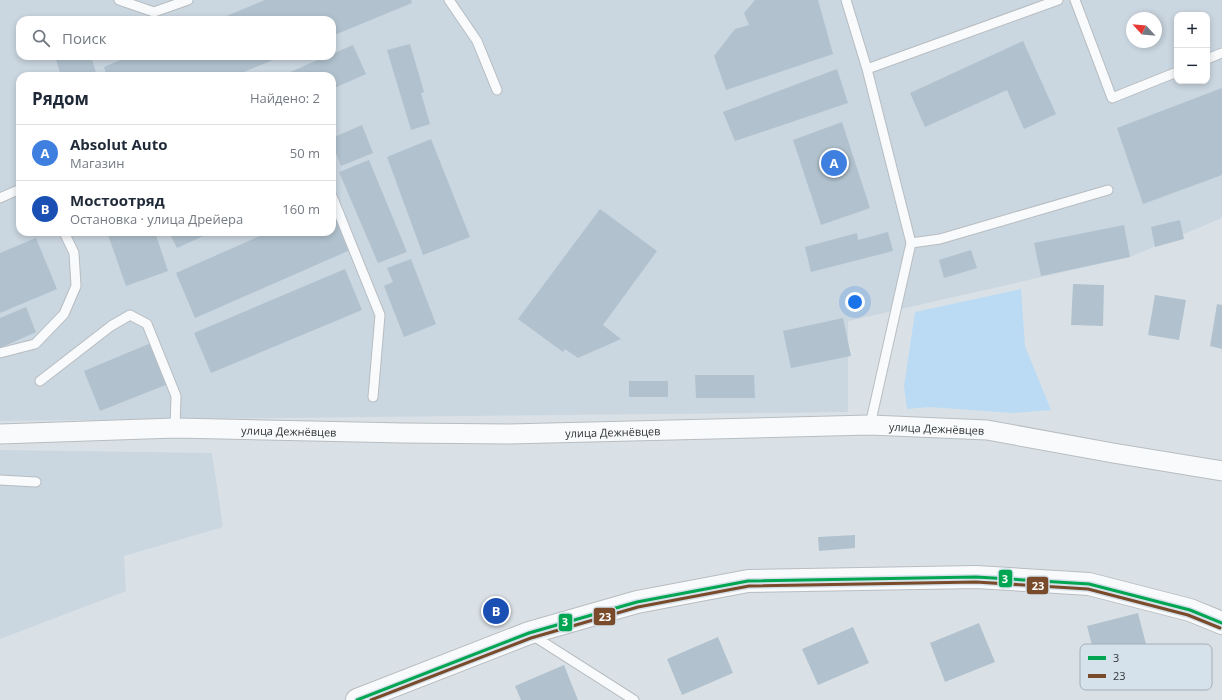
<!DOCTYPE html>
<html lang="ru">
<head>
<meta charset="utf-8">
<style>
  :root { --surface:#fff; --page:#f2f2f3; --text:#1f2937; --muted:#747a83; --line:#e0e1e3; --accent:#1a73e8 }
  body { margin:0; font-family:"Open Sans",sans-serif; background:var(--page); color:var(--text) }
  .controls { position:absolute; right:12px; top:12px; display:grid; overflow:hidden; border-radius:8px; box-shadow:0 2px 6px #0003 }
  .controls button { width:36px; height:36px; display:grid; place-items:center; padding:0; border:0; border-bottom:1px solid var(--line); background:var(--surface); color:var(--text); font:20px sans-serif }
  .compass { position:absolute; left:1126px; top:12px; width:36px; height:36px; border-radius:50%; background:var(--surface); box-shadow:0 2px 6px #0003; rotate:296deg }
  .you { position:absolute; left:855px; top:302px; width:14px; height:14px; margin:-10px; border:3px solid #fff; border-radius:50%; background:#1a73e8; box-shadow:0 0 0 6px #1a73e833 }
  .badge { display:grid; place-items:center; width:26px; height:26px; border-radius:50%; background:var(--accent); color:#fff; font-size:13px; font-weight:700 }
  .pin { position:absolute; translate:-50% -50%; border:2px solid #fff; box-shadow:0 1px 4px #0006 }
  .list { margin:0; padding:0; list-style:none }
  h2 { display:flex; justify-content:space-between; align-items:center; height:52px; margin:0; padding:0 16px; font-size:17px }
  h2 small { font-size:13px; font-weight:400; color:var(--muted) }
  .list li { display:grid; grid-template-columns:26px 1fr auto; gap:12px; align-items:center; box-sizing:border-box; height:56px; padding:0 16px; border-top:1px solid var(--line) }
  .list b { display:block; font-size:15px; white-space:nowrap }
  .list p { margin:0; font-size:13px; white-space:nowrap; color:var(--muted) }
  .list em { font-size:13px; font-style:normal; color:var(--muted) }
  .icon { flex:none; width:22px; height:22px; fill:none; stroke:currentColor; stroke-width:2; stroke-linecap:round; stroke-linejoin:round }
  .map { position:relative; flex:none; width:1222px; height:700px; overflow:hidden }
  .search { position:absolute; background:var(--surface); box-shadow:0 2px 6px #0003; left:16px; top:16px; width:320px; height:44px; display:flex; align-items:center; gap:10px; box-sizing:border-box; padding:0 14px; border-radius:12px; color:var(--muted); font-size:15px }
  .panel { position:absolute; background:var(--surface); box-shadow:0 2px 6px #0003; left:16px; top:72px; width:320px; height:164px; border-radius:12px }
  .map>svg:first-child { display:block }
  .built { fill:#cad6e0; fill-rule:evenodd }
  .green { fill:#badbf3 }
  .building { fill:#b1c2ce }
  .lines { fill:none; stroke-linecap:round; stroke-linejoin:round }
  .service-casing { stroke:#b7bdc1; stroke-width:11 }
  .minor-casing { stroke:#b7bdc1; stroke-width:21 }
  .secondary-casing { stroke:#b7bdc1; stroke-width:24 }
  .service { stroke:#f9fafb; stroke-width:9 }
  .minor { stroke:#f9fafb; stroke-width:19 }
  .secondary { stroke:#f9fafb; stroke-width:22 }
  .bus-1-casing { stroke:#d5e2eb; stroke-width:6 }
  .bus-2-casing { stroke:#d5e2eb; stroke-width:6 }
  .bus-1 { stroke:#00a651; stroke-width:3 }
  .bus-2 { stroke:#7a4b2a; stroke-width:3 }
  .labels { text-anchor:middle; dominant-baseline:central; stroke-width:3.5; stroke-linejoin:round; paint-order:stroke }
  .street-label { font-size:11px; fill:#303538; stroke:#d5e2eb }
  .key { fill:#d5e2eb; stroke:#a4aeb5; stroke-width:1 }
  .key-label { font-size:11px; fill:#303538 }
  .line-badge { stroke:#d5e2eb; stroke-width:1.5 }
  .badge-label { font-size:11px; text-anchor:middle; font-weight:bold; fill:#fff }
</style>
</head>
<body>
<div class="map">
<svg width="1222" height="700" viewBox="0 0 1222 700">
  <rect width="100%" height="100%" fill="#dae1e6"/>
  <path class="built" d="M0,0H1222V218L1130,257L848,321V412L0,421ZM1177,15H1207V81H1177ZM1132,18H1156V42H1132ZM20,20H332V56H20ZM20,76H332V232H20Z
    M0,450L212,453L223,527L124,556L126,591L0,639Z"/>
  <path class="green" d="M1021,289L1025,346L1051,410L1013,413L929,407L907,409L904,386L915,312Z"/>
  <path class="building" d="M265,0H411L412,3L332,36V20H217Z
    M755,0H818L833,54L726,90L714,56L735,29L749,25L744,13Z
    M1023,41L1056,114L1024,129L1007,90L925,127L910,93Z
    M410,44L424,92L421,93L430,124L411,130L387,50Z
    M353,45L366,74L332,89V76H281L327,56H332V54Z
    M55,56H91L97,76H61Z
    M130,56H283L234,76H107L104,67Z
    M837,69L848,103L735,141L723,112Z
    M1222,88V175L1143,204L1117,128Z
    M842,122L870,208L821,225L793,140Z
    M362,125L373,153L341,166L332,143V138Z
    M431,139L470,237L423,255L387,157Z
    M369,160L407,252L378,263L339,172Z
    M332,204L357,247L195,318L176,273L269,232H332Z
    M600,209L657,251L603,325L621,339L578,358L565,349L563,352L518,319Z
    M1180,220L1184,239L1155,247L1151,227Z
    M1124,225L1130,257L1041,276L1034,243Z
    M107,232H155L168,271L126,286Z
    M169,232H212L177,248Z
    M888,232L893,251L811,272L805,247L857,233L858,240Z
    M36,238L57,289L0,313V253Z
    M971,250L977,268L944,278L939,260Z
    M411,259L436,324L404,337L384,286L393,282L387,268Z
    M345,269L362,310L211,373L194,333Z
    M1073,284L1104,285L1103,326L1071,325Z
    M1155,295L1186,300L1179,340L1148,335Z
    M1217,304L1222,305V349L1210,346Z
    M26,307L36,332L0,348V318Z
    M843,318L851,356L791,368L783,331Z
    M151,343L168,384L100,411L84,371Z
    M695,375H754L755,398H696Z
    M629,381H668V397H629Z
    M855,535V548L819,551L818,537Z
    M1138,613L1148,652L1097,665L1087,626Z
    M979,623L995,662L945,682L930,643Z
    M853,627L869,663L818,685L802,649Z
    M718,637L733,673L682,695L667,659Z
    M564,665L578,700H521L515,686Z"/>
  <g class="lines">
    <defs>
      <path id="service" d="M119,0L154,12L188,0
        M449,0L477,41L497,90
        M846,0L867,69L911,243L870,425
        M1075,0L1112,98L1177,72
        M1207,59L1222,53
        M867,69L1058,0
        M332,196L380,315L373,397
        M0,198L18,190L20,191
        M911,243L940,239L1108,190
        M0,353L35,344L64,314L76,286L74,253L64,232
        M40,381L111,326L130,315L147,324L176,396L175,428
        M0,480L36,482
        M532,635L634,700"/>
      <g id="minor">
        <path id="s1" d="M0,434L175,428L403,433L509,434L870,425L987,430L1113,453L1222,471"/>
      </g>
      <path id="secondary" d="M357,700L529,633L637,602L748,581L976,577L1089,584L1190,610L1222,623"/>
    </defs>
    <use href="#service" class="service-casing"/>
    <use href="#minor" class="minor-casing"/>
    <use href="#secondary" class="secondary-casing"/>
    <use href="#service" class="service"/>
    <use href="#minor" class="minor"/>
    <use href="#secondary" class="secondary"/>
    <defs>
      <path id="bus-1" d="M357,700L529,633L637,602L748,581L976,577L1089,584L1190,610L1222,623"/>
      <path id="bus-2" d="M371,700L531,638L638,607L749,586L976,582L1088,589L1188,615L1220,628"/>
    </defs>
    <use href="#bus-1" class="bus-1-casing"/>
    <use href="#bus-2" class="bus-2-casing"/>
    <use href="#bus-1" class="bus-1"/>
    <use href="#bus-2" class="bus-2"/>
  </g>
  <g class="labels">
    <g class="street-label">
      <text stroke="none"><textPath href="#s1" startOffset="937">улица Дежнёвцев</textPath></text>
      <text stroke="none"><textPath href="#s1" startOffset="289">улица Дежнёвцев</textPath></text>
      <text stroke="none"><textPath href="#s1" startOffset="613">улица Дежнёвцев</textPath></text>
    </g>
  </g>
  <rect x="1080" y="644" width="132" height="46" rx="6" class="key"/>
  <rect x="1088" y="656" width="18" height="4" fill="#00a651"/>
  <rect x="1088" y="674" width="18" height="4" fill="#7a4b2a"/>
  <g class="key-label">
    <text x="1113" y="662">3</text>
    <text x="1113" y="680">23</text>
  </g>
  <g class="line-badge">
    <rect x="998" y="569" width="15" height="19" rx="4" fill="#00a651"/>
    <rect x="1026" y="576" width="23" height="19" rx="4" fill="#7a4b2a"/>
    <rect x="593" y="607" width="23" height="19" rx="4" fill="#7a4b2a"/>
    <rect x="558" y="613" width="15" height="19" rx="4" fill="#00a651"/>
  </g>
  <g class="badge-label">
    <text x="1005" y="583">3</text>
    <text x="1038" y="590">23</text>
    <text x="605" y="621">23</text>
    <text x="565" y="626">3</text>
  </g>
</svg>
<div class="controls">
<button>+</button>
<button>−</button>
</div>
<svg class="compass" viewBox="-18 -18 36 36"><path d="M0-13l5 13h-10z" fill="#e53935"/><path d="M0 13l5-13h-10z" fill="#747a83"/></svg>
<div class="you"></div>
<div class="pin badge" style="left:834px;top:163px;background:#3f7fe0">A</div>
<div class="pin badge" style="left:496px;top:611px;background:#1a4fb4">B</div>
<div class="search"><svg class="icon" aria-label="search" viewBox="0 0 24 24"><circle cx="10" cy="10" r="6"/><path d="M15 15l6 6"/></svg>Поиск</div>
<section class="panel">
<h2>Рядом<small>Найдено: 2</small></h2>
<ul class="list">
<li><span class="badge" style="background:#3f7fe0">A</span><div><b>Absolut Auto</b><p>Магазин</p></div><em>50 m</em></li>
<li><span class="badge" style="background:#1a4fb4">B</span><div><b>Мостоотряд</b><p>Остановка · улица Дрейера</p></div><em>160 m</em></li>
</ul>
</section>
</div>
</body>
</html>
